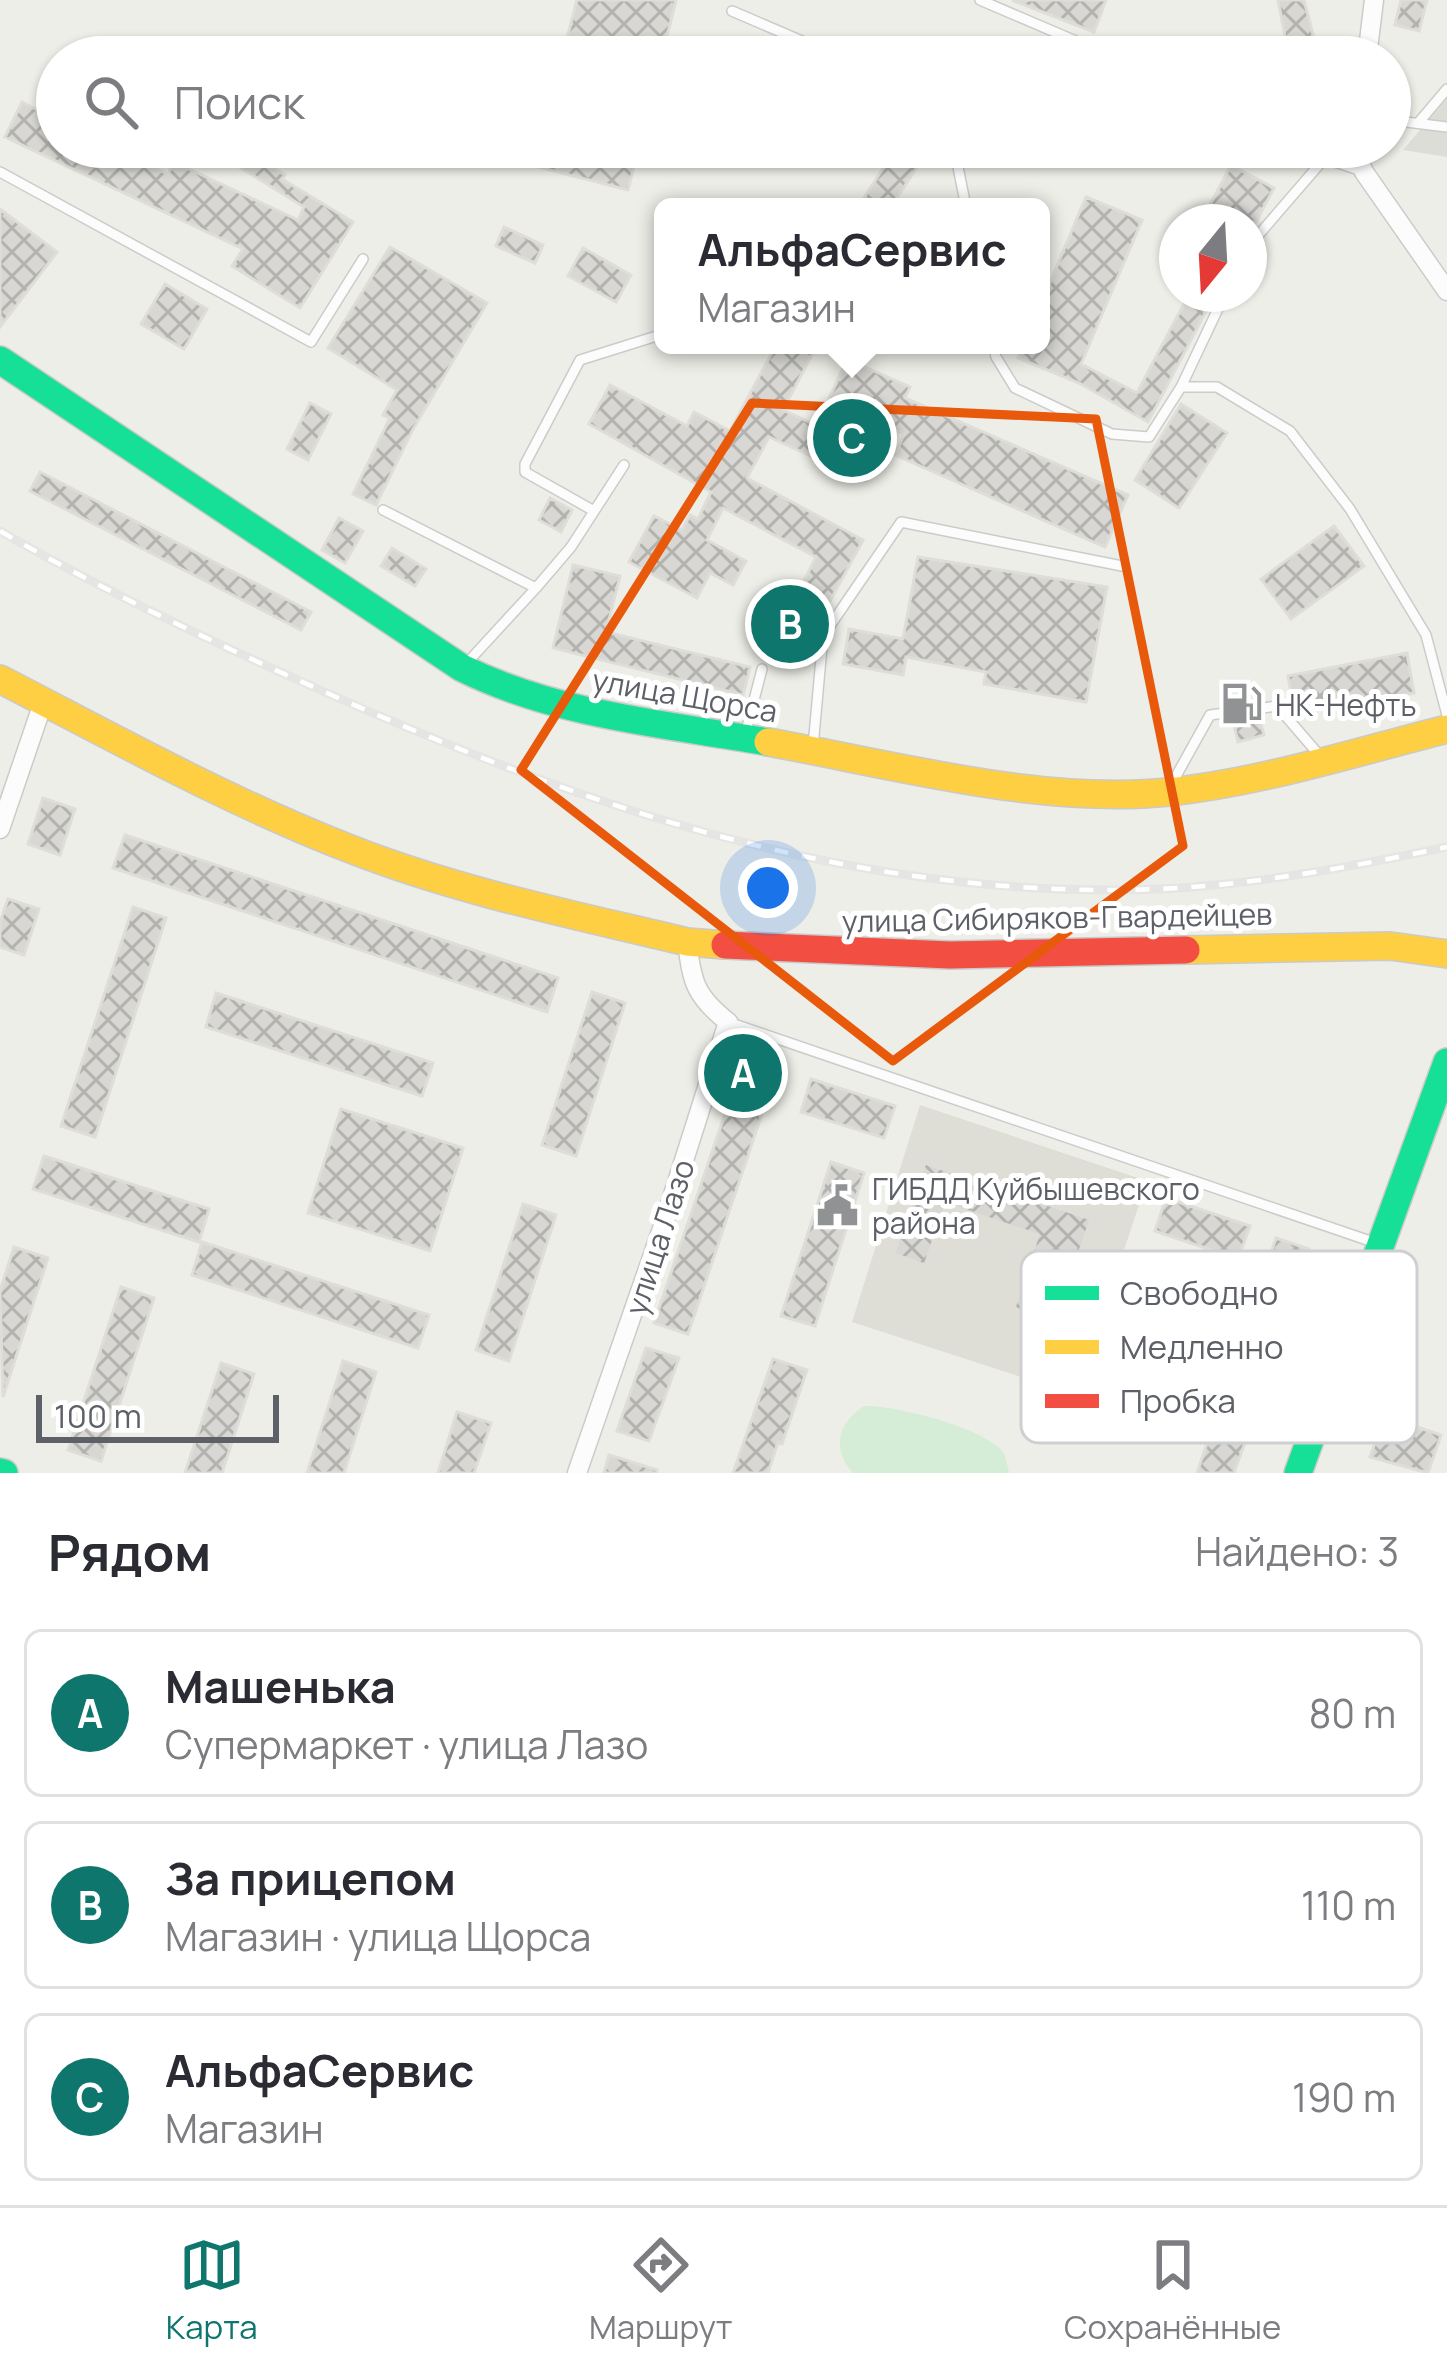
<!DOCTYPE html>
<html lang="ru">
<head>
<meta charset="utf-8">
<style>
  :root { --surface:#fff; --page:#f2f2f3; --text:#2b2b33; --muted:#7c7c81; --line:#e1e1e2; --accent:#0f766e }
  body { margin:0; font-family:Manrope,sans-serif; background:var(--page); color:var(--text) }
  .compass { position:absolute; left:1159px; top:204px; width:108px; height:108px; border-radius:50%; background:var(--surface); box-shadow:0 3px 9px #0004; rotate:198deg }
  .scale { position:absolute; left:36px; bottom:30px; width:243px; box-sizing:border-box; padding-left:12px; border:6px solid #5d6067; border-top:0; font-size:33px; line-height:42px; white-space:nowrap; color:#5d6067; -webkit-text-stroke:9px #fff; paint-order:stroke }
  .you { position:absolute; left:768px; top:888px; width:42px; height:42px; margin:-30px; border:9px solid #fff; border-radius:50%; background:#1a73e8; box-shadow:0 0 0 18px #1a73e833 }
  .badge { display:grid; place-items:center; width:78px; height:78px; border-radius:50%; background:var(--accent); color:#fff; font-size:39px; font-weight:700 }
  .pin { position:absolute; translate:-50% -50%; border:6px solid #fff; box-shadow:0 3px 12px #0006 }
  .popup { position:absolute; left:654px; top:198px; width:396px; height:156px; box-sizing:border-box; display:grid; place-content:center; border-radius:18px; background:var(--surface); filter:drop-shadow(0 3px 9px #0005); font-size:39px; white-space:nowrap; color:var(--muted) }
  .popup b { font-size:45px; color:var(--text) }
  .popup::after { content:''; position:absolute; left:50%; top:100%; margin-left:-24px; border:24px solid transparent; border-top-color:var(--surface) }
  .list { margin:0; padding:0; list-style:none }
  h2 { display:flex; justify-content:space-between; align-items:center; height:156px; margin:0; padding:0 48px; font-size:51px }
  h2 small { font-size:39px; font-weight:400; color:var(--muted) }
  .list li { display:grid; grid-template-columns:78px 1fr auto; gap:36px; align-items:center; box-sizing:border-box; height:168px; margin:0 24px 24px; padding:0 24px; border:3px solid var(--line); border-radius:18px }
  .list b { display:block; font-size:45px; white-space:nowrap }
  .list p { margin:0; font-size:39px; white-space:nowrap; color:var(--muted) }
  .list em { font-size:39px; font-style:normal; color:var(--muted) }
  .icon { flex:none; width:66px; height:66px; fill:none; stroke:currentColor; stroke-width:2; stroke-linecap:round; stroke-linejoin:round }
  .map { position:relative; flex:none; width:1447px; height:1473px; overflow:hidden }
  .search { position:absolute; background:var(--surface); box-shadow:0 3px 9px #0004; left:36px; right:36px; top:36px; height:132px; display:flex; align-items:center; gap:30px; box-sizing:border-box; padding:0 42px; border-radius:66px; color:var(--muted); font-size:45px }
  .sheet { height:732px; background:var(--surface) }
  nav { display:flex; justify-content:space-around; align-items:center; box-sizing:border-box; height:168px; border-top:3px solid var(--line); background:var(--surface); font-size:33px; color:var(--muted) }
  nav a { display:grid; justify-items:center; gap:6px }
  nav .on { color:var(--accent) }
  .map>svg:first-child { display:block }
  .industrial { fill:#ddddd8 }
  .education { fill:#dfded6 }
  .pitch { fill:#d5ecd6 }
  .building { fill:url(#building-cross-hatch); stroke:#deddd7; stroke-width:3 }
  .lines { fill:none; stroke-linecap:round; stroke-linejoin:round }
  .lane-casing { stroke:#cbccca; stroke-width:12 }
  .street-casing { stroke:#cbccca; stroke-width:21 }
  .fast-casing { stroke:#c9cac9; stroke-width:30 }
  .slow-casing { stroke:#c9cac9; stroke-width:30 }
  .jam-casing { stroke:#c9cac9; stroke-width:30 }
  .lane { stroke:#fcfcfc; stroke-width:9 }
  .street { stroke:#fcfcfc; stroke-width:18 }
  .fast { stroke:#16e098; stroke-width:27 }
  .slow { stroke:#ffcf43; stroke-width:27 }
  .jam { stroke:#f24e42; stroke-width:27 }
  .rail-casing { stroke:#e5e5e4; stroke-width:9 }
  .rail { stroke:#fff; stroke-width:4.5; stroke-dasharray:14; stroke-linecap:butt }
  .marked { fill:none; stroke:#e8590c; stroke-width:9; stroke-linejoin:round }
  .labels { text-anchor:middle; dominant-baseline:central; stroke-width:10; stroke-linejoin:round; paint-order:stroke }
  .street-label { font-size:30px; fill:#5d6067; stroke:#fff }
  .poi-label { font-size:30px; fill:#5d6067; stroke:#fff; text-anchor:start }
  .key { fill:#fff; stroke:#cecfd1; stroke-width:3 }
  .key-label { font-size:33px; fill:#5d6067 }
</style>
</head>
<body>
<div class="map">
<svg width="1447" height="1473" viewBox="0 0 1447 1473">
  <defs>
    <pattern id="building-cross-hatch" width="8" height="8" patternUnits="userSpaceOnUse" patternTransform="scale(3)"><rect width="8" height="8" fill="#d8d7d3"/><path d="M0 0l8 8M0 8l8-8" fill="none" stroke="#b2b2af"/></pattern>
  </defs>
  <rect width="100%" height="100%" fill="#eeeee8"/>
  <path class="industrial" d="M1447,98V157L1403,150Z"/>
  <path class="education" d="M920,1105L1147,1181L1076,1395L852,1322Z"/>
  <path class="pitch" d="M864,1406C894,1405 988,1428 1004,1454C1006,1458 1008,1468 1009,1473H853C831,1449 838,1423 864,1406Z"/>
  <path class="building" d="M577,0H676L662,57H562Z
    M1012,0H1106L1094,32Z
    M1278,0H1304L1319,57H1289Z
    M1401,0H1427L1419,31L1395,25Z
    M1227,40L1269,56V57H1221Z
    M22,102L57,120V147H109L168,174L174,162L298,220L304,207L233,163L242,149L285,175L282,179L353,222L300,308L232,266L243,249L5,137Z
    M539,147H639L628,190L534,166Z
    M897,147H930L891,207H858Z
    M1231,165L1274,188L1256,222H1227L1230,216L1210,205Z
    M1086,197L1142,220L1081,364L1137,393L1189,294H1215L1148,422L1079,383L1018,358L1024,345H1041V304Z
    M0,209L57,252L0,327Z
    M504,227L543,245L535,263L496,246Z
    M390,247L487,303L412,431L376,505L353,494L390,418L383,415L397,390L328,348Z
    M583,248L631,275L616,302L568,276Z
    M165,284L207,309L184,349L141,324Z
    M776,345H817L783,410L878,453L866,481L769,437L747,478L863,540L796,664L769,650L816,557L723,508L707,540L746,561L733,585L710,573L697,598L629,562L654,516L682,530L690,515L698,519L711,492L589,424L610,385L687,426L694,412L730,431Z
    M847,359L910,387L905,398L1128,495L1105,547L895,455L904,434L828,401Z
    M310,403L331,414L308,460L287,449Z
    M1181,404L1227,433L1179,508L1135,480Z
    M40,472L311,612L301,630L30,491Z
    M550,498L572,510L561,532L539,520Z
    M339,518L363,531L345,563L322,550Z
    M1334,526L1364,566L1291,619L1261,579Z
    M392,548L426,569L415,586L381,566Z
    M918,557L1107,587L1086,702L984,684L986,672L906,657L903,675L843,664L849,629L903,639Z
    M573,565L620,576L606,632L750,667L743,695L553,648Z
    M1407,653L1414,693L1295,713L1288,676Z
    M1259,717L1264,735L1238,742L1233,721Z
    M43,798L75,809L60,855L28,844Z
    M125,835L558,978L547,1012L113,868Z
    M8,899L39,909L24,955L0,947V922Z
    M133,907L166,918L95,1137L61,1126Z
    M592,992L625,1003L576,1156L542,1145Z
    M216,993L433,1063L422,1096L206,1027Z
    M745,1055L778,1066L688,1334L654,1323Z
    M811,1079L895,1106L884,1138L801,1112Z
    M341,1109L463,1148L430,1251L308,1213Z
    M44,1156L209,1209L199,1242L33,1189Z
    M831,1162L864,1173L815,1326L781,1316Z
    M925,1163L1091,1219L1055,1323L1014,1308L1038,1235L946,1204L925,1265L894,1254Z
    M1166,1198L1250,1226L1238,1259L1155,1231Z
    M523,1204L556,1215L509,1361L476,1350Z
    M1276,1238L1309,1249L1256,1412L1234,1473H1197Z
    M202,1242L429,1315L418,1348L192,1275Z
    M14,1247L48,1258L3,1397L0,1291Z
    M1142,1267L1176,1278L1126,1431L1093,1420Z
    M121,1287L154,1298L101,1461L68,1450Z
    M646,1348L679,1358L649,1441L617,1431Z
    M773,1359L807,1370L782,1444L778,1442L768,1473H733Z
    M343,1361L376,1372L344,1473H307Z
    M221,1363L254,1374L222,1473H185Z
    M457,1412L491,1423L474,1473H438Z
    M1384,1416L1441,1435L1428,1473L1370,1457Z
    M609,1455L657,1470L656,1473H604Z"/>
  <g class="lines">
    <defs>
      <path id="lane" d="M980,0L1113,57
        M732,11L839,57
        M1390,120L1447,127
        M1419,122L1447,89
        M954,147L966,207
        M1290,147L1359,170
        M0,172L311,342L363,259
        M1249,246L1324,159
        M993,345L996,357L1015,388L1112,434L1149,437L1181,387H1217L1290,431L1350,509L1426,635L1447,715
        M1181,387L1225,294
        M383,510L536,588L466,664
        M594,511L525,472V464L580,360L663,334
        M536,588L571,547L624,465
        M745,735L762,669
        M813,747L823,636L901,522L1122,566
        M1170,787L1210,715L1277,706L1320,756
        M728,1022L1376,1243"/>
      <path id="street" d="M1367,57L1374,0
        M1353,147L1364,172L1447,291
        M0,829L43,703
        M577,1473L665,1220L728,1022C695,996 692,982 687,942"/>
      <path id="fast" d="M0,360L462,668C557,715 664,724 768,742
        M0,1472L4,1473
        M1298,1473L1447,1062"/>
      <path id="slow" d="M0,679C116,739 231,803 353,850C461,892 575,915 687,942L725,945
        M768,742C895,765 1040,805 1169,792C1263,782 1356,752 1447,729
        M1186,950L1390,946L1447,954"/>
      <path id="jam" d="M725,945L950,955L1186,950"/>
    </defs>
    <use href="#lane" class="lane-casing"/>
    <use href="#street" class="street-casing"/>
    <use href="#fast" class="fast-casing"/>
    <use href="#slow" class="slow-casing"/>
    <use href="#jam" class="jam-casing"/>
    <use href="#lane" class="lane"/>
    <use href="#street" class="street"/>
    <use href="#fast" class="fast"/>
    <use href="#slow" class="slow"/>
    <use href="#jam" class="jam"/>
    <defs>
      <path id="rail" d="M0,531C102,590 210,641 318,689C571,802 833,891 1114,890C1227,890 1337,870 1447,847"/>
    </defs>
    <use href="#rail" class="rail-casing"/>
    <use href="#rail" class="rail"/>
  </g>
  <path class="marked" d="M752,403L1096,419L1183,846L893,1061L521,770Z"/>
  <defs>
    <symbol id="fuel-bare" viewBox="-9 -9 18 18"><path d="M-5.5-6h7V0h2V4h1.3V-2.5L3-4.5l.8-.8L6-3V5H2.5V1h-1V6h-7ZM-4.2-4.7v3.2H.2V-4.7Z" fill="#909294" stroke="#fff" stroke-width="2.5" paint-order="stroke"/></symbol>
    <symbol id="civic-bare" viewBox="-9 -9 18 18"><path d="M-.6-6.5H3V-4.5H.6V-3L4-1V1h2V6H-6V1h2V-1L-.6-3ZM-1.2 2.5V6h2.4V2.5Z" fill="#909294" stroke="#fff" stroke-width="2.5" paint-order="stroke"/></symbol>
  </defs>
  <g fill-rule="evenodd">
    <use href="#fuel-bare" x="1212" y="674" width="59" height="59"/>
    <use href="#civic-bare" x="808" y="1176" width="59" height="59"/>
  </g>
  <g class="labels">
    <g class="street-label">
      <text transform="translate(685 695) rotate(10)">улица Щорса</text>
      <text transform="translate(1057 917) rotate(-1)">улица Сибиряков-Гвардейцев</text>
      <text transform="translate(659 1237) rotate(-72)">улица Лазо</text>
    </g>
    <g class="poi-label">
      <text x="1275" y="704">НК-Нефть</text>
      <text x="872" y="1188">ГИБДД Куйбышевского<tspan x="872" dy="34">района</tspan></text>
    </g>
  </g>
  <rect x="1021" y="1251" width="396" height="192" rx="18" class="key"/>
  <rect x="1045" y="1286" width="54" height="14" fill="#16e098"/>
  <rect x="1045" y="1340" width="54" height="14" fill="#ffcf43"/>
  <rect x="1045" y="1394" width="54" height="14" fill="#f24e42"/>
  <g class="key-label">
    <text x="1120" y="1305">Свободно</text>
    <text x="1120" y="1359">Медленно</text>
    <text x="1120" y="1413">Пробка</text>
  </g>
</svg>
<svg class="compass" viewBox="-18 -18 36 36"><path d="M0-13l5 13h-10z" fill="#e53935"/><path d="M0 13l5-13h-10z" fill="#7c7c81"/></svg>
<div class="scale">100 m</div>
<div class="you"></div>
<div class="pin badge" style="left:743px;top:1073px">A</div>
<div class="pin badge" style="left:790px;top:624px">B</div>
<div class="pin badge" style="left:852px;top:438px">C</div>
<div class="popup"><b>АльфаСервис</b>Магазин</div>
<div class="search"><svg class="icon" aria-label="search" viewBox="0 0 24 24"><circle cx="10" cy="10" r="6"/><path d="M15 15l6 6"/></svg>Поиск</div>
</div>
<section class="sheet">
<h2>Рядом<small>Найдено: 3</small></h2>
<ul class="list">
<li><span class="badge">A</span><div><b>Машенька</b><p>Супермаркет · улица Лазо</p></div><em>80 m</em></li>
<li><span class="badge">B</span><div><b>За прицепом</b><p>Магазин · улица Щорса</p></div><em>110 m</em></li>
<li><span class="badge">C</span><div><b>АльфаСервис</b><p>Магазин</p></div><em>190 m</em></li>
</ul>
</section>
<nav>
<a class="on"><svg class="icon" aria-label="map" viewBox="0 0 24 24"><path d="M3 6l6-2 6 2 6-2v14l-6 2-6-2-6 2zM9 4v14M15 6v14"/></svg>Карта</a>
<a><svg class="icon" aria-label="directions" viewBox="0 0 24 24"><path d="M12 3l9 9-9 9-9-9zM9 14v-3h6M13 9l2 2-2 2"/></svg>Маршрут</a>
<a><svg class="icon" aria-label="saved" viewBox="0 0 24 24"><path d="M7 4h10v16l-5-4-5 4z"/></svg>Сохранённые</a>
</nav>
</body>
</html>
